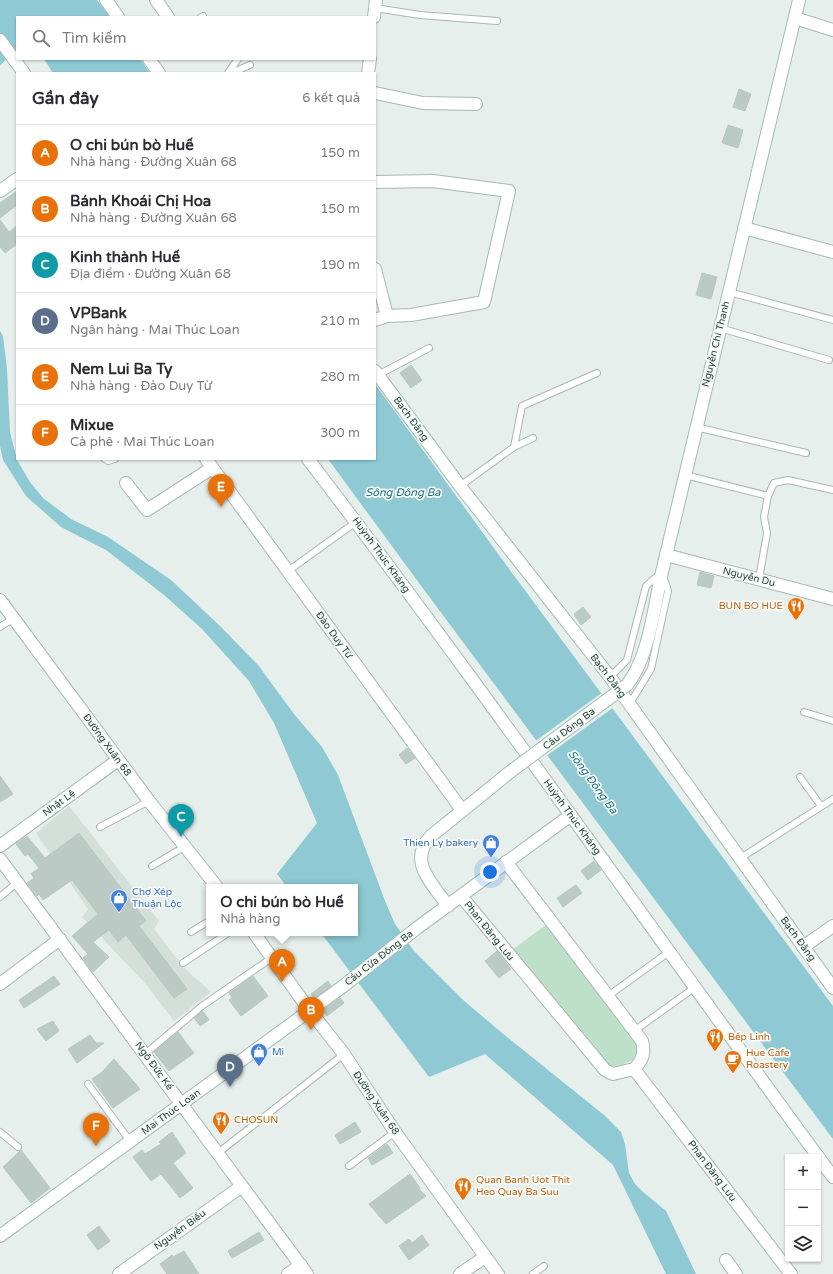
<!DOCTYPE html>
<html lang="vi">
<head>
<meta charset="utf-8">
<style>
  :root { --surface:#fff; --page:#f7f7f7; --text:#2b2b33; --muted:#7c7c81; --line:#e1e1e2; --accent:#db2777 }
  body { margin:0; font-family:"Varela Round",sans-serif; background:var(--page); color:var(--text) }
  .controls { position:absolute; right:12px; bottom:12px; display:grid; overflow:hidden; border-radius:0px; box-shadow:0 1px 3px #0004 }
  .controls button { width:36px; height:36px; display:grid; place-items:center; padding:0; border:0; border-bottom:1px solid var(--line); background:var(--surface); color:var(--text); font:20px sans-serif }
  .you { position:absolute; left:490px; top:872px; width:14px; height:14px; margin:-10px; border:3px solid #fff; border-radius:50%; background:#1a73e8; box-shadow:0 0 0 6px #1a73e833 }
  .badge { display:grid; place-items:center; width:26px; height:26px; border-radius:50%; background:var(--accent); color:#fff; font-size:13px; font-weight:700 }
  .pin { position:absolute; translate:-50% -33px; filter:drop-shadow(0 1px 2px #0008) }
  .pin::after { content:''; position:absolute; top:21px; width:14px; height:12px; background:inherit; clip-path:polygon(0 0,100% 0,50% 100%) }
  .popup { position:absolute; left:206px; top:884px; width:152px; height:52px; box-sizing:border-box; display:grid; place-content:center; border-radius:0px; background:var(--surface); filter:drop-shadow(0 1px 3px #0005); font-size:13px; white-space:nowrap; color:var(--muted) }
  .popup b { font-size:15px; color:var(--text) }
  .popup::after { content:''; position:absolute; left:50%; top:100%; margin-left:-8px; border:8px solid transparent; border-top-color:var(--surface) }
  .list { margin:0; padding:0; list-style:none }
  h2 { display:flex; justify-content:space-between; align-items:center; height:52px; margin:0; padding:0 16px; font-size:17px }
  h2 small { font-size:13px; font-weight:400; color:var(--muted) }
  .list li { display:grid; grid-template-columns:26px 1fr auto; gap:12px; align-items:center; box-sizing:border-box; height:56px; padding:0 16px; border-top:1px solid var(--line) }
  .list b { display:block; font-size:15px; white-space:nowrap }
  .list p { margin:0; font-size:13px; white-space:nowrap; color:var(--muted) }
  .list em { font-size:13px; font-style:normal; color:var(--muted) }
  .icon { flex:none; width:22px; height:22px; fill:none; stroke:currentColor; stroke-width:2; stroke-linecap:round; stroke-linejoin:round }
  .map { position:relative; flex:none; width:833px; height:1274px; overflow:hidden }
  .search { position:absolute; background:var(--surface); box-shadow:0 1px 3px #0004; left:16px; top:16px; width:360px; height:44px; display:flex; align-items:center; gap:10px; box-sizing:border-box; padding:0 14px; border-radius:0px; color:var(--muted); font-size:15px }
  .panel { position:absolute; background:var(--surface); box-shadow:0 1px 3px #0004; left:16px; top:72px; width:360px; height:388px; border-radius:0px }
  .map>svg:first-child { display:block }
  .built { fill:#d4dfda }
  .green { fill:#bfe0c8 }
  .water { fill:#8ec9d4 }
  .pier { fill:#e6efeb }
  .building { fill:#bbcac4; stroke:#b8c9c2 }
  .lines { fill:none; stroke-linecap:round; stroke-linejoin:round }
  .lane-casing { stroke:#a8b8b2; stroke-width:8 }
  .street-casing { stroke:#a8b8b2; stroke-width:14 }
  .secondary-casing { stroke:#a4bbb3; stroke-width:14 }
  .lane { stroke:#fff; stroke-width:6 }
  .street { stroke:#fff; stroke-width:12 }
  .secondary { stroke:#fff; stroke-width:12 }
  .secondary-bridge-casing { stroke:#a4bbb3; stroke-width:14; stroke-linecap:butt }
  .secondary-bridge { stroke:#fff; stroke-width:12 }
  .labels { text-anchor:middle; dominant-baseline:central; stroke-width:3.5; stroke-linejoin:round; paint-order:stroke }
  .street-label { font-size:10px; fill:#24423a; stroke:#f7fbf9 }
  .food-label { font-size:10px; fill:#c56008; stroke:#f7fbf9; text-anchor:start }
  .shop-label { font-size:10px; fill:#366cbe; stroke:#f7fbf9; text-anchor:start }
  .water-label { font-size:11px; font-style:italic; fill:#1c6f80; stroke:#f7fbf9 }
</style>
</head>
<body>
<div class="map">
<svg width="833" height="1274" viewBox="0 0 833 1274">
  <rect width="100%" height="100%" fill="#e6efeb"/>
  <path class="built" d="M69,806L159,921L154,929L184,968L211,992L174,1021L145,983L82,917L88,909L36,833Z"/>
  <path class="green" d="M546,925L637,1043V1053L633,1060L617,1067L607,1064L512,950Z"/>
  <path class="water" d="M0,0H97L110,17H17V50L0,65Z
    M44,59H140L150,73H53Z
    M0,331L3,336L7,369L10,432L17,460L30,482L43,498L71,519L108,537L171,580L220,626L258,665L294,714L322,747L338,775L385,901L395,924L414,951L462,999L502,1033L604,1115L621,1132L625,1144L629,1173L635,1184L643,1192L666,1211L696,1274H666L613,1165L485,1054L429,1077L321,933H355V887H287L277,874L317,823L274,723L249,681L202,629L164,595L106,550L61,527L26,496L3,460L0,446Z
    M375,384L504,562L833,1006V1139L419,583L328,459H375Z"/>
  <path class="pier" d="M603,692L614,707L545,757L534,742Z"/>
  <path class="building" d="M739,89L751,94L745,111L733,107Z
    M728,125L743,130L738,148L722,143Z
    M17,191V205L0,218V203Z
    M0,220L9,232L17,226V244L5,253L0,247Z
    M702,273L717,277L711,299L696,295Z
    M411,365L422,380L411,388L400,373Z
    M700,572L714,576L711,588L697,585Z
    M583,607L591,617L581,625L574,614Z
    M407,748L415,758L406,764L399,755Z
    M0,776L13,794L0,802Z
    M79,833L146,921L139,926L187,989L174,998L126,935L118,942L109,930L93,942L109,957L93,972L83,958L88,954L72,936L98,914L72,880L43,900L39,894L37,896L27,883L34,878L31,874L39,868L28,854L25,856L16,844L27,836L45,858Z
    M594,861L601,870L588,880L581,871Z
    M576,885L582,893L563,907L557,898Z
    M497,951L511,969L499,978L485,961Z
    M54,976L60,984L24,1008L19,1000Z
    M253,976L268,996L241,1016L229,1000L232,998L229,993Z
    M328,981L331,986L314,998L311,994Z
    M340,998L344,1003L327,1016L323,1010Z
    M203,1011L209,1020L200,1026L194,1018Z
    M53,1021L59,1031L46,1041L37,1029Z
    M178,1032L194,1053L169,1071L154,1052Z
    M90,1035L96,1043H104L77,1063L68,1049Z
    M114,1059L140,1089L113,1108L92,1079L102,1072Z
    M355,1122L361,1132L340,1144L335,1135Z
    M172,1132L186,1153L173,1163L193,1188L180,1198L161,1174L151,1181L133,1157L142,1150L145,1154L161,1144L159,1142Z
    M387,1144L393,1153L372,1165L368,1158Z
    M21,1150L50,1188L31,1203L3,1167Z
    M410,1174L420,1188L419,1189L426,1196L386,1224L369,1204Z
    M99,1226L110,1241L98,1250L87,1235Z
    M259,1232L264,1240L232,1258L228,1251Z
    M422,1235L429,1245L409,1260L399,1246L409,1239L412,1243Z
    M184,1251L199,1274H167L160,1264L172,1255L173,1257Z"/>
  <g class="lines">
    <defs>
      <path id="lane" d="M375,8L420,15L497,21
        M201,17L203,16
        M228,73L238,59
        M231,73L250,65
        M729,292L833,320
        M720,328L829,360
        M378,375L429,348
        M696,427L806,453
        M514,447L522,406L597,373
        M105,459L108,461L115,459
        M685,475L768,496
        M460,486L514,447L533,438
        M288,571L356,522
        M759,579L767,533L764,517L768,496L774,483L788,480L833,490
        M0,627L14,618
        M610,677L627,660L646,586L662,572L668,591L651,669L629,705
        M804,712L833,721
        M800,777L821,806
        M100,827L149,801
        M739,859L833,799
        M152,866L184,847
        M0,897L18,882
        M191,932L209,921
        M183,963L228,933
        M608,996L669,952
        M634,1031L694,988
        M145,1054L202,1006L273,957
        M88,1084L130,1141
        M0,1132L18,1147
        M218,1153L344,1054
        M349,1166L395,1132
        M533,1274L544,1266"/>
      <path id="street" d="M156,0L168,17
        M374,17L376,0
        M795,18L833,30
        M368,73L370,59
        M375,93L423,103L476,104
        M375,182L433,181L509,191L484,302L411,315L387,316L375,320
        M0,191L17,179
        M744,228L833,252
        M375,269L387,316
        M206,459L462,810
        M126,483L147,510L212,468
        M666,555L833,599
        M0,600L149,801L217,887
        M0,846L118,760
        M0,859L307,1274
        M506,862L642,1041C645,1053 643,1060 634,1069
        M461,896L605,1070L613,1074L634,1069L791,1274
        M254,933L310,1011
        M803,947L833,926
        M0,984L60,939
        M726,1260L736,1274
        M119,1274L242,1186
        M288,1274L301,1265
        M460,1274L485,1257"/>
      <path id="secondary" d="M106,0L118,17
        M0,40L24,73
        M149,59L159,73
        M375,371L460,486L610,677L833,988
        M308,459C488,695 657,938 833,1177
        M627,685C649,657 654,607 662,572L799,0
        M448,906C432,883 407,861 431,836L510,772
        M310,1011L344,1054L395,1132L498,1274
        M0,1236L342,987L417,928L571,815"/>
    </defs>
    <use href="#lane" class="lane-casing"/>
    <use href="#street" class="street-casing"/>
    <use href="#secondary" class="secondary-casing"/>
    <use href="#lane" class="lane"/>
    <use href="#street" class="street"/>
    <use href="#secondary" class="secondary"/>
    <defs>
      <path id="secondary-bridge" d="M510,772L627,685"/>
    </defs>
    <use href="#secondary-bridge" class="secondary-bridge-casing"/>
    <use href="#secondary-bridge" class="secondary-bridge"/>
  </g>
  <defs>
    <symbol id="restaurant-pin" viewBox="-11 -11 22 30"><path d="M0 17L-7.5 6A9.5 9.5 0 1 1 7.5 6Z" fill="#e8710a" stroke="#f7fbf9"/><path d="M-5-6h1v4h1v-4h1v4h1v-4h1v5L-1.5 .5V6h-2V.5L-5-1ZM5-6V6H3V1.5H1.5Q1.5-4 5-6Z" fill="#fff"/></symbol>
    <symbol id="shop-pin" viewBox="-11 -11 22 30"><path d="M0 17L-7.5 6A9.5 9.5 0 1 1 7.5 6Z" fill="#3f7fe0" stroke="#f7fbf9"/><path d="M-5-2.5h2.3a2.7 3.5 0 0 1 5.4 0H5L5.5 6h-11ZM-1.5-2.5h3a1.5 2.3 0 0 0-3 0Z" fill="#fff"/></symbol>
    <symbol id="cafe-pin" viewBox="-11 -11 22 30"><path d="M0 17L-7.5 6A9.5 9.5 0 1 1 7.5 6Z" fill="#e8710a" stroke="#f7fbf9"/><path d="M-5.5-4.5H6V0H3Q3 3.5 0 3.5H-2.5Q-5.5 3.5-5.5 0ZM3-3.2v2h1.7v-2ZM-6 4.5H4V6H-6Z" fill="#fff"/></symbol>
  </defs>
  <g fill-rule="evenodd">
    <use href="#restaurant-pin" x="786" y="596" width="20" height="27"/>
    <use href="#shop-pin" x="481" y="833" width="20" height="27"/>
    <use href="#shop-pin" x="109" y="888" width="20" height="27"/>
    <use href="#restaurant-pin" x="705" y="1027" width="20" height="27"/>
    <use href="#shop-pin" x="249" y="1042" width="20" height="27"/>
    <use href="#cafe-pin" x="723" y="1049" width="20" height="27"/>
    <use href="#restaurant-pin" x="211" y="1110" width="20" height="27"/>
    <use href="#restaurant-pin" x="453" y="1176" width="20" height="27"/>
  </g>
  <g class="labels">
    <g class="street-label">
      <text transform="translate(716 344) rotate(-76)">Nguyễn Chí Thanh</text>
      <text transform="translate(411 419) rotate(54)">Bạch Đằng</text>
      <text transform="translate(381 555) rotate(54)">Huỳnh Thúc Kháng</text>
      <text transform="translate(749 577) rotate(14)">Nguyễn Du</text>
      <text transform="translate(334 635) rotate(54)">Đào Duy Từ</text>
      <text transform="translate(608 676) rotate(53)">Bạch Đằng</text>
      <text transform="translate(569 729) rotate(-37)">Cầu Đông Ba</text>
      <text transform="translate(107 745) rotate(54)">Đường Xuân 68</text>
      <text transform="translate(59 803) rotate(-36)">Nhật Lệ</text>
      <text transform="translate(572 817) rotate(54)">Huỳnh Thúc Kháng</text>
      <text transform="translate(489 931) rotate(51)">Phan Đăng Lưu</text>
      <text transform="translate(798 939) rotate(54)">Bạch Đằng</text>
      <text transform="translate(379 958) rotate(-38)">Cầu Cửa Đông Ba</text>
      <text transform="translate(154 1066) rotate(54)">Ngô Đức Kế</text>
      <text transform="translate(376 1103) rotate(56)">Đường Xuân 68</text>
      <text transform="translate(171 1112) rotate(-36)">Mai Thúc Loan</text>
      <text transform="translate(712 1171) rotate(53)">Phan Đăng Lưu</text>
      <text transform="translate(180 1230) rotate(-36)">Nguyễn Biểu</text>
    </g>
    <g class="food-label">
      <text x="783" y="606" text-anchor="end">BUN BO HUE</text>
      <text x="728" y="1037">Bếp Linh</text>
      <text x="746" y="1053">Hue Cafe<tspan x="746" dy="12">Roastery</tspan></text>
      <text x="234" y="1120">CHOSUN</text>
      <text x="476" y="1180">Quan Banh Uot Thit<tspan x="476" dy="12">Heo Quay Ba Suu</tspan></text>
    </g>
    <g class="shop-label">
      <text x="478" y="843" text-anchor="end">Thien Ly bakery</text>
      <text x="132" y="892">Chợ Xép<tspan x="132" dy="12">Thuận Lộc</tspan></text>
      <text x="272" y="1052">Mi</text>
    </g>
    <g class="water-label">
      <text x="403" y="492">Sông Đông Ba</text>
      <text transform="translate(593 782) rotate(54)">Sông Đông Ba</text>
    </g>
  </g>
</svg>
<div class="controls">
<button>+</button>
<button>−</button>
<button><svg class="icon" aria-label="layers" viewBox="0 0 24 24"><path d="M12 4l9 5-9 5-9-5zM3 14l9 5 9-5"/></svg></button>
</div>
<div class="you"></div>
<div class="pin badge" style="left:282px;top:982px;background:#e8710a">A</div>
<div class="popup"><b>O chi bún bò Huế</b>Nhà hàng</div>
<div class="pin badge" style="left:311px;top:1030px;background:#e8710a">B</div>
<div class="pin badge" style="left:181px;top:837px;background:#0f9aa8">C</div>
<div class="pin badge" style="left:230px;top:1087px;background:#5c6f8a">D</div>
<div class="pin badge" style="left:221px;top:507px;background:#e8710a">E</div>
<div class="pin badge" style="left:96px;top:1146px;background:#e8710a">F</div>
<div class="search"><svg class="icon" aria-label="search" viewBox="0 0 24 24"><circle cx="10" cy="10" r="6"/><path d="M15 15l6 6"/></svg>Tìm kiếm</div>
<section class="panel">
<h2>Gần đây<small>6 kết quả</small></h2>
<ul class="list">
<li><span class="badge" style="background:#e8710a">A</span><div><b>O chi bún bò Huế</b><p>Nhà hàng · Đường Xuân 68</p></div><em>150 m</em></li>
<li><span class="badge" style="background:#e8710a">B</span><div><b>Bánh Khoái Chị Hoa</b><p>Nhà hàng · Đường Xuân 68</p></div><em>150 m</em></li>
<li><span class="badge" style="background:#0f9aa8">C</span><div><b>Kinh thành Huế</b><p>Địa điểm · Đường Xuân 68</p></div><em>190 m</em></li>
<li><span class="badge" style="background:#5c6f8a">D</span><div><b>VPBank</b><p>Ngân hàng · Mai Thúc Loan</p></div><em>210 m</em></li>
<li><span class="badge" style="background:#e8710a">E</span><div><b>Nem Lui Ba Ty</b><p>Nhà hàng · Đào Duy Từ</p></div><em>280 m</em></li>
<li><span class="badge" style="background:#e8710a">F</span><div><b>Mixue</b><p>Cà phê · Mai Thúc Loan</p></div><em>300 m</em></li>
</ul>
</section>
</div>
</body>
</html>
